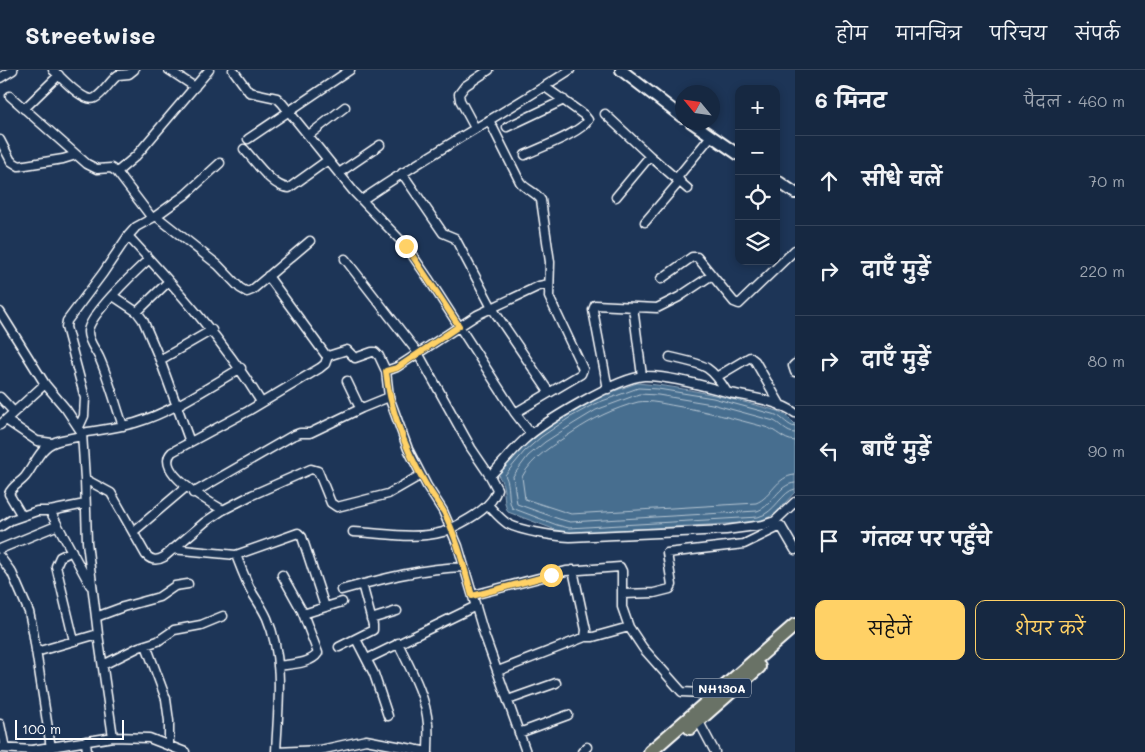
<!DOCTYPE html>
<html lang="hi">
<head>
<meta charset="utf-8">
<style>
  :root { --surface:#162841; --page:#1f3048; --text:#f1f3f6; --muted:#9ea6b1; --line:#35445a; --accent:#ffd166 }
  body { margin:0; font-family:Mali,"Playpen Sans Deva",sans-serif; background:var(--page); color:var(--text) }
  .controls { position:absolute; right:15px; top:15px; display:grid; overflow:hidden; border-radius:10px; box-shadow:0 2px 8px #0003 }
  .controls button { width:45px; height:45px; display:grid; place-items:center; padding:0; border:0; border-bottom:1px solid var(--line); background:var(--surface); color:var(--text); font:25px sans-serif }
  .compass { position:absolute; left:675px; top:15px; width:45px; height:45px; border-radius:50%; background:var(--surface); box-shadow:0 2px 8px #0003; rotate:299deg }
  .scale { position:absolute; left:15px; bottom:12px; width:109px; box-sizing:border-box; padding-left:5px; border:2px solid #fff; border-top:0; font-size:14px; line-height:18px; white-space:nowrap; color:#fff; -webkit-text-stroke:4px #1d3557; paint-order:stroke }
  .stop { position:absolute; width:15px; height:15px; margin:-11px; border:4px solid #ffd166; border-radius:50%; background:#fff }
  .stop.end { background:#ffd166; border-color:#fff; box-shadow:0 1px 5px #0008 }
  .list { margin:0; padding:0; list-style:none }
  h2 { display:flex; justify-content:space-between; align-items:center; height:65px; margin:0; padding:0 20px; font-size:21px }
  h2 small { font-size:16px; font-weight:400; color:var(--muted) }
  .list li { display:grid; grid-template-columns:32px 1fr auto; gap:15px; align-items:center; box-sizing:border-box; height:90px; padding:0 20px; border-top:1px solid var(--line) }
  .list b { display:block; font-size:19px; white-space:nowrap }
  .list em { font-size:16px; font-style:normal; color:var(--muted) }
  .actions { display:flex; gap:10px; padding:15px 20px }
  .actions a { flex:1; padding:11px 0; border:1px solid var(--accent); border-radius:10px; text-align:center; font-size:18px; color:var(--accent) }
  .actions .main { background:var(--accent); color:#111 }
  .icon { flex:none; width:28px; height:28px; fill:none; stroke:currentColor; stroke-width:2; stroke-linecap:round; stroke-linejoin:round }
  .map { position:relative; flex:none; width:795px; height:682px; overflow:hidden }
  header { display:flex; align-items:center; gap:30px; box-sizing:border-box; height:70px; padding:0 25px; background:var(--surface); border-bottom:1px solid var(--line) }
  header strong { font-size:24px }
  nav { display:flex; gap:28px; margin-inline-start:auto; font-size:18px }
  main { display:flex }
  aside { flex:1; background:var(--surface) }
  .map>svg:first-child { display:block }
  .water { fill:#476e8f; stroke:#91a8bc }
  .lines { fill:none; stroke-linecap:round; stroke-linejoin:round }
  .shore { stroke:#b5c5d2; stroke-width:1 }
  .minor-casing { stroke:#fff; stroke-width:11 }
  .tertiary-casing { stroke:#fff; stroke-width:14 }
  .trunk-casing { stroke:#fff; stroke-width:16 }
  .minor { stroke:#1d3557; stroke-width:8 }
  .tertiary { stroke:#1d3557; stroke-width:10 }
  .trunk { stroke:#697266; stroke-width:12 }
  .route { stroke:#ffd166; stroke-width:6 }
  .labels { text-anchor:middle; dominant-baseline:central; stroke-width:4; stroke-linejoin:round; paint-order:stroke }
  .shield { fill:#1d3557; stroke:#bbc2cd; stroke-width:1 }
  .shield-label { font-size:12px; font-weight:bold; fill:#fff }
</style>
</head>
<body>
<header>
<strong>Streetwise</strong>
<nav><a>होम</a><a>मानचित्र</a><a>परिचय</a><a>संपर्क</a></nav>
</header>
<main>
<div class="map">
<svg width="795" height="682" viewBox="0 0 795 682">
  <rect width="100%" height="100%" fill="#1d3557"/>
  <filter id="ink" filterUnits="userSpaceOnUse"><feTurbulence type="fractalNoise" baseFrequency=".02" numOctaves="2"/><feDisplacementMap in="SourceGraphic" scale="10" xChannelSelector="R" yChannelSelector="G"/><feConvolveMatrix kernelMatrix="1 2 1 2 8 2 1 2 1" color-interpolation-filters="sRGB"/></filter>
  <g filter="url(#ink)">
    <path class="water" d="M637,313C686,317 730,328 778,341L786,345L795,354V422L775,444L759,452L569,463L556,460L508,442C501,428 508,419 498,405C520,376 558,343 593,329C608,323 623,318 637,313Z"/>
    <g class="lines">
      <path class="shore" d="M795,357C788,356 783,348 776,345L713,328L658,319L638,318L594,334L569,348L541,367L524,382L505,405C511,416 507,428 512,438L557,455L569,458L758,447C775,443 782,421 795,419
        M795,363C786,363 782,355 774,351L712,334L658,325L639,324L596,340L573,354L545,372L528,386L513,406L517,434L559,449L570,452L757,441C773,436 778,414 795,413
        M795,371C782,370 777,360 765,357C735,349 706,341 676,336C664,334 650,330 638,332C615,338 592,349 573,362C555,374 532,387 522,407L525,429L571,444L756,433C772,427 776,406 795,405"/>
      <defs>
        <path id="minor" d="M53,0C61,7 84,34 95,28C104,23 110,11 118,5L129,4L134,0
          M169,0L195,17
          M233,0L249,22L277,28L282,33L354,122L406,176L428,208L515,343L531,364
          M0,8L13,0
          M10,26L87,94L97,99L111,98L117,102L152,148
          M24,39L59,5
          M605,44L650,86L688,119
          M489,50L520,112C526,120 536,122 541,130L550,192L549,227L583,299L581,304L515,343
          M507,57L564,30
          M475,58L460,30L459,24L465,16L489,0
          M309,65L345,37
          M248,69L350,0
          M0,70L11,91L19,96L63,89L76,85
          M244,79C255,91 273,118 289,118L328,90
          M525,85C539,78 581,63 588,50L584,45L545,17
          M117,102L136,86L209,0
          M339,103L380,75
          M402,103L443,163L455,168L492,238L549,322
          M676,109L711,66
          M616,127L650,86
          M362,130C429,84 501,45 570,0
          M156,146L218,195L240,218L247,222L252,220L310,171
          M645,152L680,111
          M128,166C177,219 224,271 261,332
          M345,189L418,283L471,378L490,406L497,419C493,439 461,454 443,462C415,470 382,463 353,462
          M268,206L325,284L328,286L347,280L355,288L372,282H375L379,286L386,301L389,327L408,379L427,416L443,441L458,476L484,564L526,682
          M661,209L692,187H697L734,232L739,234L795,180
          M113,226L137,242L143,250L160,290L190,372
          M633,237L642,306
          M0,242L45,314L66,339L82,363L85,409L87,472L98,564L113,667
          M137,242L169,211
          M670,287C702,295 709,292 727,322
          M160,290L212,260
          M795,294L793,296L795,302
          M386,301L397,297L477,245L539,216L549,214
          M718,306L750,287L755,291L781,336
          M347,311L358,334L362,338L389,327
          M608,319L593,240L595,235L657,238L679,227L712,205
          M0,327L14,342
          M6,350L37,371L52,373
          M0,355L45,314
          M123,356C115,333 109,309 99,287C95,279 88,271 88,262C88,246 136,201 149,189
          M79,357L84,346L85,328L66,257L67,251L103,203L128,166L136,157L156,146L185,125L220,93
          M82,363C99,360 117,358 135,353C172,342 207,318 241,298
          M490,406C502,394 512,381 524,370C545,351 617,308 644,306C667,305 708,317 730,323C749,327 780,331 795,343
          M85,409L111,423L146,485C152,491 157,491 164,487L205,452L223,440L252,425L311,399L318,401L331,433L337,437L388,424L421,405
          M193,423L292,366L300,363H310L362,338
          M488,435C494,441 500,449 508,454C521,461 555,466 570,467L726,460L763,455L775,451L795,432
          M223,440C209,432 153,401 172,382L248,341L320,298L325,294L328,286
          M50,441L90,515
          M22,446L9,424C12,416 20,413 25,407C34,396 40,377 55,372C63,369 73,368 82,366
          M0,457L11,450L37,441H50L85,434
          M133,462L186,417
          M0,479L56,456
          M172,479L236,485L298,463L302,467L325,537
          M72,481L60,487L56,496L74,571
          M236,485C241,498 246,512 253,524C258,532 263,539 267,548C285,590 278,637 276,682L320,680L366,670L428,682
          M0,487L12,503L29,542L33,561L51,678
          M341,520C382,509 422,498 464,497
          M622,524L654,523L670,519L672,515L667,483L744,474L781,456L795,480
          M473,525L566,501L620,497L622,501V537L629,557L643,578L682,622L703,623L713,625
          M303,544L342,532
          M96,547L123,537L152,529L159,527L175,516L188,514
          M371,549L397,541
          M585,567H593L629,557
          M356,569L374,604L388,646
          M398,573C410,598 426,626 428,654C429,663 428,673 428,682
          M146,575L166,629L169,651V675
          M339,577L373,560V555L362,514
          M36,582L98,564
          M367,589L476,536
          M103,595L139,577L158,571L174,560L201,555L223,546
          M278,596C290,594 311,594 318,583L302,541L282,505
          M498,601L585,567L586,560L573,500
          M508,630L556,613
          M698,650L715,682
          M0,654L5,678
          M519,663L568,645
          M86,671L87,682
          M0,678L32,680L113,667L149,668L185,682
          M582,682L587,677"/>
        <path id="tertiary" d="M621,0L682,47
          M691,52L739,85
          M776,110L795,123"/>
        <path id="trunk" d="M690,658L759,597
          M650,682L795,555"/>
      </defs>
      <use href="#minor" class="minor-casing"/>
      <use href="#tertiary" class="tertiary-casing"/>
      <use href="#trunk" class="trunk-casing"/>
      <use href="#minor" class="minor"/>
      <use href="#tertiary" class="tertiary"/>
      <use href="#trunk" class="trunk"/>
    </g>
  </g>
  <g class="lines" filter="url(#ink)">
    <path class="route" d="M406,176L459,256L397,298L386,301C390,341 405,378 425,413C431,423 438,432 444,442C457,468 464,497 472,526L551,505"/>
  </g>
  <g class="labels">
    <rect class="shield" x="693" y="608.5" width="58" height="19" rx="4"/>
    <g class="shield-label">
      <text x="722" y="618">NH130A</text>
    </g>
  </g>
</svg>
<div class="controls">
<button>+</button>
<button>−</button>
<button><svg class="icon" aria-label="locate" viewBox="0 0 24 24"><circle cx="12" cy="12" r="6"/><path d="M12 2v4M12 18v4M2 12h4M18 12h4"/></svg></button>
<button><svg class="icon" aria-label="layers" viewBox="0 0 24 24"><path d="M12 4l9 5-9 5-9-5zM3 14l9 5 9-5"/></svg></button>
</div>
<svg class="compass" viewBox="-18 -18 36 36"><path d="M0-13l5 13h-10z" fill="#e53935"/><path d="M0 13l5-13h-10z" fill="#9ea6b1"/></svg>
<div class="scale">100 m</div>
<div class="stop" style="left:551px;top:505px"></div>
<div class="stop end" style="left:406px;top:176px"></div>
</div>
<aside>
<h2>6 मिनट<small>पैदल · 460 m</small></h2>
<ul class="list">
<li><svg class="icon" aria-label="ahead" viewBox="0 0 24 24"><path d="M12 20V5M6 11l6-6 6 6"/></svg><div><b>सीधे चलें</b></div><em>70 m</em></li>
<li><svg class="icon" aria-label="right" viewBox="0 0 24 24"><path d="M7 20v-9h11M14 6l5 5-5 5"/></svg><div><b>दाएँ मुड़ें</b></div><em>220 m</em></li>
<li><svg class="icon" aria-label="right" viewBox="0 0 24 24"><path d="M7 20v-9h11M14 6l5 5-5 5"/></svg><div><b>दाएँ मुड़ें</b></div><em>80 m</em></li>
<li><svg class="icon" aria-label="left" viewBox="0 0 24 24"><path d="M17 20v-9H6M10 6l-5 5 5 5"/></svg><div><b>बाएँ मुड़ें</b></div><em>90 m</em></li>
<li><svg class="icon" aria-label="arrive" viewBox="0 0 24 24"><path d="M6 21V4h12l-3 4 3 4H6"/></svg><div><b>गंतव्य पर पहुँचे</b></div></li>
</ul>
<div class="actions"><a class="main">सहेजें</a><a>शेयर करें</a></div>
</aside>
</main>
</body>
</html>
